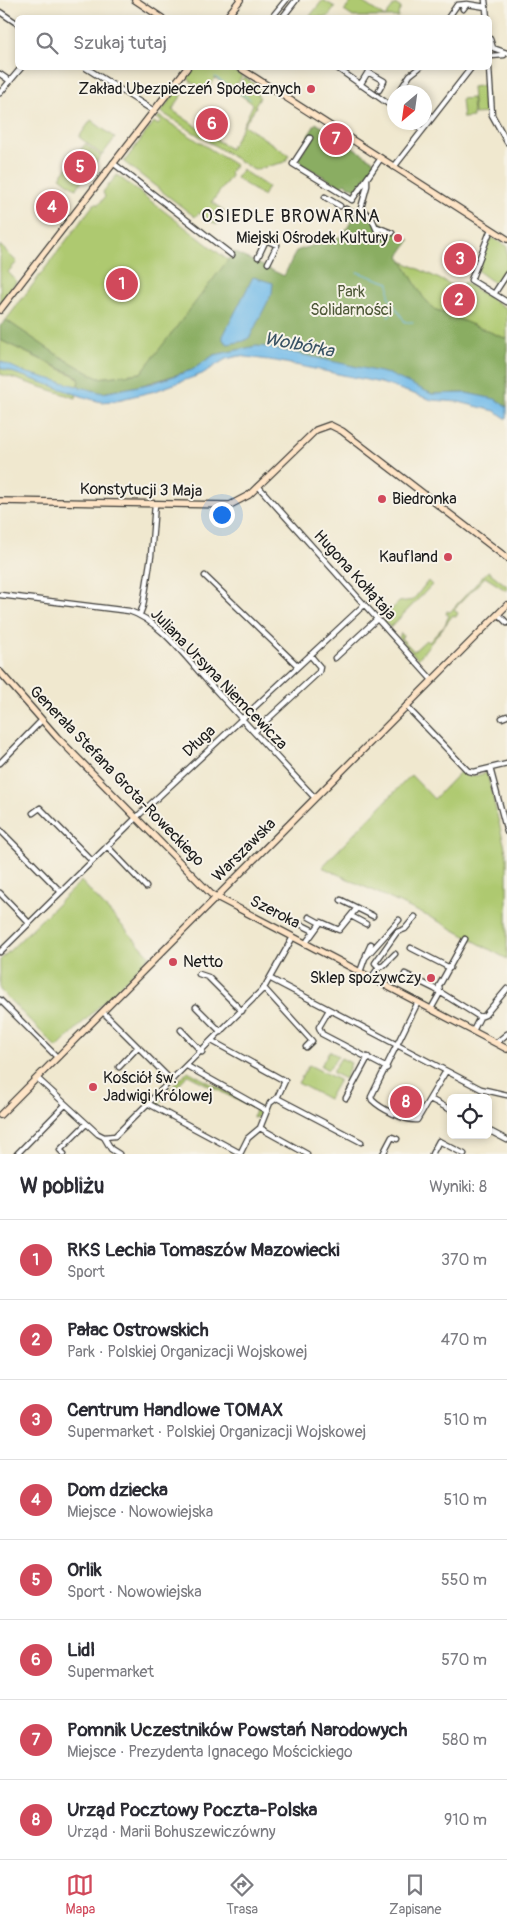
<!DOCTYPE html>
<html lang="pl">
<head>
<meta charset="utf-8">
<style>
  :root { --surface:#fff; --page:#f7f7f7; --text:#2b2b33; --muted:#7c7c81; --line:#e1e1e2; --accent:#d1495b }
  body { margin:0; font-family:Pangolin,sans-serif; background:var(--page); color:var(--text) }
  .controls { position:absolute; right:15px; bottom:15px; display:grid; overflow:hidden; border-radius:8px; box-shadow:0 2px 8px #0003 }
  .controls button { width:45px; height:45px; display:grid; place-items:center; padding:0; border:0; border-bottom:1px solid var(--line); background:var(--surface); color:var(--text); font:25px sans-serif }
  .compass { position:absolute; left:387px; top:85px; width:45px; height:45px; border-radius:50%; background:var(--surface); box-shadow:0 2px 8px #0003; rotate:209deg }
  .you { position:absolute; left:221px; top:514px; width:18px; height:18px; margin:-12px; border:4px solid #fff; border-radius:50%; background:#1a73e8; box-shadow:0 0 0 8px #1a73e833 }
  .badge { display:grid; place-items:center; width:32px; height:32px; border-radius:50%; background:var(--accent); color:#fff; font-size:16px; font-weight:700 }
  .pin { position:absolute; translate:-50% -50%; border:2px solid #fff; box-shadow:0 1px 5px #0006 }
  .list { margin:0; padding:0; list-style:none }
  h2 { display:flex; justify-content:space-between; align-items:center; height:65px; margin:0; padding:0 20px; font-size:21px }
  h2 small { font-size:16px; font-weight:400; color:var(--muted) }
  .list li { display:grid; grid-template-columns:32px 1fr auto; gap:15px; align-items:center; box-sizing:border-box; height:80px; padding:0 20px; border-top:1px solid var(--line) }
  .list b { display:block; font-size:19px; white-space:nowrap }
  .list p { margin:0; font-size:16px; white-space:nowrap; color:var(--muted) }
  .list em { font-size:16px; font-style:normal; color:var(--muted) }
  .icon { flex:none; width:28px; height:28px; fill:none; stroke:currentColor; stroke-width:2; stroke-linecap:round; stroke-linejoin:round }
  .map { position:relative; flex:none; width:507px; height:1154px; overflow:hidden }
  .search { position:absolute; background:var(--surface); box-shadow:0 2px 8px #0003; left:15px; right:15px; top:15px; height:55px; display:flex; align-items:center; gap:12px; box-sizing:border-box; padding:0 18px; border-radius:8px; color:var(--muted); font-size:19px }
  .sheet { height:705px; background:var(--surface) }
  nav { display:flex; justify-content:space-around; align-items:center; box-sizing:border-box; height:70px; border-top:1px solid var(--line); background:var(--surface); font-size:14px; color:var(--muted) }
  nav a { display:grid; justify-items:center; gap:2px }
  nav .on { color:var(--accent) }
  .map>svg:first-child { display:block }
  .green { fill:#aec96f; stroke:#657246 }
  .forest { fill:#8aad62; stroke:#53643f }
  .water { fill:#70bae9; stroke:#466b82 }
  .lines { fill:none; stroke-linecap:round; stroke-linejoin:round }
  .stream { stroke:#70bae9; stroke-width:1 }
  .street-casing { stroke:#3c3b37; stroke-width:7 }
  .secondary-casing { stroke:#3c3b37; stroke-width:8 }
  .street { stroke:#fff; stroke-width:4.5 }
  .secondary { stroke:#fee4c6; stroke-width:5.5 }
  .poi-dot { fill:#d1495b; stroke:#f7f3e8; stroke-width:2 }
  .labels { text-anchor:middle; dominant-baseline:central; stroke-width:4; stroke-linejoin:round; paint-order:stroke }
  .poi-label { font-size:16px; fill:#1c1c1c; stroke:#f7f3e8; text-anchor:end }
  .park-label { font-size:16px; fill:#4f5939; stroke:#f7f3e8 }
  .street-label { font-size:16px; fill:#1c1c1c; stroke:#f7f3e8 }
  .neighbourhood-label { font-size:18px; letter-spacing:1px; fill:#1c1c1c; stroke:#f7f3e8 }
  .water-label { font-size:18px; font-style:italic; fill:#395364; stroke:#f7f3e8 }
</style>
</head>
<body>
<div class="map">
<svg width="507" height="1154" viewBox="0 0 507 1154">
  <rect width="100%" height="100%" fill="#f7f3e8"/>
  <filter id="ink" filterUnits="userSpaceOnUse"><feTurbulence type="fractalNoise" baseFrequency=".02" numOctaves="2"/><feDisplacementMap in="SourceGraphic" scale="10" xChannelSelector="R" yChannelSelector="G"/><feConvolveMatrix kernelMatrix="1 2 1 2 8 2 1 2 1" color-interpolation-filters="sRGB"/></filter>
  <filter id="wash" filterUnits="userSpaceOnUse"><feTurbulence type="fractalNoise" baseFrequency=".0096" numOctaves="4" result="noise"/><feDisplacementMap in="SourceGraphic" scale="20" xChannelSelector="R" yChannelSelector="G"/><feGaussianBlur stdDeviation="1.12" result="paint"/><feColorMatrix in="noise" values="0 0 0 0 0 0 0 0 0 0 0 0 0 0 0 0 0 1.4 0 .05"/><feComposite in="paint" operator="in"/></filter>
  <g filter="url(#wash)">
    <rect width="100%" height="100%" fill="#f0e8cf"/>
    <path class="green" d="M323,0L335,7L328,17H309Z
      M353,0H359L385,17L395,4L401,8L398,14L399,17H353L344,11Z
      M196,68H229L242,76L233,90L215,78L206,92L190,81L188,77Z
      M244,77L261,88L257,95L260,97L255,105L256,107L244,125L289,155L285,162L254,170L161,112L182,84L184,92L172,110L230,149C239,135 246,120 253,104L235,91Z
      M485,85L488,113L474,114L472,87Z
      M472,98L473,117L463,118L461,99Z
      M159,116L235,165L230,172L231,176L212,202L226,213L217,225L199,213L195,217L124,162L154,122L158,125L161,121L157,118Z
      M91,120L115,138L102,155L79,137Z
      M85,144L101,156L76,189L60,177Z
      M242,170L268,187L263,196L236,178Z
      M117,175L229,261L141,373L98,378L56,354L6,320L94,204H99L105,197L103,192Z
      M491,237L507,246V270L497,285L478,271Z
      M0,245L17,262L8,272L17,281L0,303Z
      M402,261L460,289L464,282L507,309V339L434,309L423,297Z
      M0,340L79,378L76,398L0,374Z
      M488,571L507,586V591L485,577L457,606L454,610L458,613L456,617L453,615L418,659L399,638L401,633L403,636L401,638L414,651L426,640L429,642L445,625L449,615L446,614L447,611L450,612Z
      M428,581L432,585L390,628L384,621L385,616L399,602L413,600Z
      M461,771L469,777L487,773L507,856V959L436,920L322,867L411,775L434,799Z
      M81,881L150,956L57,1048L0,990V960Z
      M329,1051L338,1056L328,1070L321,1066Z
      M341,1058L351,1063L345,1079L333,1073V1070Z
      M309,1065L339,1080L328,1099L298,1083Z
      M188,1071L256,1108L258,1107L262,1112L258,1117L253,1118L255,1109L188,1075L159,1104L167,1111L157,1106V1102Z"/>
    <path class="forest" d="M316,123L374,161V165L357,190L344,183L342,187L305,166L303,168L299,158L311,138L308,136Z
      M364,207L371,212L376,220L410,240L399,256L423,297L434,309L507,339V407L488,398L466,393L432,394L279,350L214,355L192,370L139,386L102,393L78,388L79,377L0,340V326L6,320L56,354L98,378L141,373L234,252L284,276L296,251L342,236L360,208Z"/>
    <path class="water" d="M253,277L273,283L272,293L250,337L244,341L228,344L223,340V336Z
      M256,346L268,347L389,374L432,394L466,393L495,399L507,407V419L495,411L459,402L432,400L381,383L276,361L239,356L226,359L202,374L155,391L113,401L101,402L87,398L0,368V361L24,372L103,393L153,383L192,370L214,355Z"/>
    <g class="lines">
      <path class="stream" d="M215,77L232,88
        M236,91L250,99
        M357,272L389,283V297L405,322H413
        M388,317L392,312"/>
    </g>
  </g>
  <g filter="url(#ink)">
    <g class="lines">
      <defs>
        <path id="street" d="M485,0L487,18
          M463,9L467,4L486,7
          M0,12L18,24
          M275,18L273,16L286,0
          M282,18L296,0
          M448,18L457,5L467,4
          M490,39L493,48L507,53
          M491,56L504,55
          M86,68L154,111
          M337,68L394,108
          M489,68L492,115L507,142
          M0,74L10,81
          M360,85L368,72L384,81L379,90
          M399,92L410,75L419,68
          M0,93L21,68
          M412,122L422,131
          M310,138L293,164L352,200L381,158
          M113,163L232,255
          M394,167L471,68
          M367,179V186L361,208L372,219L380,237
          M325,197L340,206
          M346,209L351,212
          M377,227L392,233
          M491,229L471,280L494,294L507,274
          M258,257L266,240L277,245L268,263
          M494,294L507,302
          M258,486L432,680
          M205,576L298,666
          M0,595L129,611C159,620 187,659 208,682C244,721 279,760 315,798
          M140,614L143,606L151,556L155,504
          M498,614L507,623
          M335,658L377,619
          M406,706L468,771L474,772L507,764
          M502,718L507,716
          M254,732L319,672L320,667L310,655
          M0,763L42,720
          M490,768L507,832
          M33,813L40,808L92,861
          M0,830L61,892
          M107,846L146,887
          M0,893L29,923
          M341,900L357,908
          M351,916L366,924
          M309,917L320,923
          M302,925L314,931
          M305,944L321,922L339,930L357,908L373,916
          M411,948L450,968
          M0,952L140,814L364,605
          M366,955L371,944
          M379,967L375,963L397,932L405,929L415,917
          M360,972L365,958L399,920
          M199,974L208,977L242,1011
          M405,974L435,989L480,1017
          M371,978L379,967L383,966L395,954
          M271,979L481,1089L507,1095
          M264,988L312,1041L306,1047
          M0,1000L57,1057
          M418,1002L371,1097L372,1100C381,1109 405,1121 417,1120L446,1071
          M196,1007L221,1032
          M431,1009L440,993L439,986L465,939
          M329,1010L319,1027L322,1034L387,1068
          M103,1012L172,1081
          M181,1030L202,1052
          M473,1031L480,1017L485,1015L507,989
          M212,1041L285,1081L277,1098L270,1103L260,1128L248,1138L240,1154
          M496,1043L507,1034
          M187,1066L267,1111
          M119,1067L138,1047
          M37,1078L98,1134L104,1137L115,1136L264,988L293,937
          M277,1098L361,1142
          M346,1098L368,1057
          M430,1099L451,1110
          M149,1104L240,1153
          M260,1128L307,1154
          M488,1130L507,1140
          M104,1137L111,1149L119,1154
          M17,1154L65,1105
          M64,1154L60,1150L86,1124
          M383,1154L392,1137L397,1139
          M432,1154L439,1141L464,1154"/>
        <path id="secondary" d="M135,0L162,18
          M226,18L240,0
          M240,68L507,239
          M0,310L187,68
          M0,501L230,505L249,495L316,430L330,425L342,431L507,558
          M0,672L57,737L211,894L507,1049
          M0,1115L507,605"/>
      </defs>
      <use href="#street" class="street-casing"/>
      <use href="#secondary" class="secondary-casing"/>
      <use href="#street" class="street"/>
      <use href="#secondary" class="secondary"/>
    </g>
  </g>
  <g class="poi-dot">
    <circle cx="311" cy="89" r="5"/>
    <circle cx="398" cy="238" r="5"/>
    <circle cx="382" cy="499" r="5"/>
    <circle cx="448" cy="557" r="5"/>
    <circle cx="173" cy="962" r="5"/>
    <circle cx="431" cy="978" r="5"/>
    <circle cx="93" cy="1087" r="5"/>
  </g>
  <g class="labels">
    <g class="poi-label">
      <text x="301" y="89">Zakład Ubezpieczeń Społecznych</text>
      <text x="388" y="238">Miejski Ośrodek Kultury</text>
      <text x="392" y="499" text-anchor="start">Biedronka</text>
      <text x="438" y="557">Kaufland</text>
      <text x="183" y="962" text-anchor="start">Netto</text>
      <text x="421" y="978">Sklep spożywczy</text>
      <text x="103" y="1078" text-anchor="start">Kościół św.<tspan x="103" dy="18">Jadwigi Królowej</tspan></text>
    </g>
    <g class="park-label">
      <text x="351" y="292">Park<tspan x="351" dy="18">Solidarności</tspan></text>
    </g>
    <g class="street-label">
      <text transform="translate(141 490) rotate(1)">Konstytucji 3 Maja</text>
      <text transform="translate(355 575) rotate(48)">Hugona Kołłątaja</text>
      <text transform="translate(219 679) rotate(46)">Juliana Ursyna Niemcewicza</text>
      <text transform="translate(199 741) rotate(-43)">Długa</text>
      <text transform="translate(117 776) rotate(46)">Generała Stefana Grota-Roweckiego</text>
      <text transform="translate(244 850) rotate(-45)">Warszawska</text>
      <text transform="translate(275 912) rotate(27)">Szeroka</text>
    </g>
    <g class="neighbourhood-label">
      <text x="291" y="216">OSIEDLE BROWARNA</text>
    </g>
    <g class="water-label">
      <text transform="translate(299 345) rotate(11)">Wolbórka</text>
    </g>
  </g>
</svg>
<div class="controls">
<button><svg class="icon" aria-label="locate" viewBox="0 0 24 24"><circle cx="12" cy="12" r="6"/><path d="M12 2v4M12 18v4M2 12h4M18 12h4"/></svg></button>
</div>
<svg class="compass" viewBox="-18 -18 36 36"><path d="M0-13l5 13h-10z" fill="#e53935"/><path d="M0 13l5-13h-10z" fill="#7c7c81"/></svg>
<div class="you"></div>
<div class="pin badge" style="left:122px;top:284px">1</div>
<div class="pin badge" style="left:459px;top:300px">2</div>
<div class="pin badge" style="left:460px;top:259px">3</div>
<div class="pin badge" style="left:52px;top:207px">4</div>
<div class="pin badge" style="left:80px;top:167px">5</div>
<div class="pin badge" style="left:212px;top:124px">6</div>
<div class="pin badge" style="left:336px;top:139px">7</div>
<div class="pin badge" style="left:406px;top:1102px">8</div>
<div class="search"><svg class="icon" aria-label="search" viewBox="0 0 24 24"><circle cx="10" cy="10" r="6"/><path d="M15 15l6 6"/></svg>Szukaj tutaj</div>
</div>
<section class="sheet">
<h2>W pobliżu<small>Wyniki: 8</small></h2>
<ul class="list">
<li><span class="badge">1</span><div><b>RKS Lechia Tomaszów Mazowiecki</b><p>Sport</p></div><em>370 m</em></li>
<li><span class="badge">2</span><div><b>Pałac Ostrowskich</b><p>Park · Polskiej Organizacji Wojskowej</p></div><em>470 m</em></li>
<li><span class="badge">3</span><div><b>Centrum Handlowe TOMAX</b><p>Supermarket · Polskiej Organizacji Wojskowej</p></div><em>510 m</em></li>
<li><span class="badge">4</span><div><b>Dom dziecka</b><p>Miejsce · Nowowiejska</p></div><em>510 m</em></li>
<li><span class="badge">5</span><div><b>Orlik</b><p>Sport · Nowowiejska</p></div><em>550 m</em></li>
<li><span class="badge">6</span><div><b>Lidl</b><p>Supermarket</p></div><em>570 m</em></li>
<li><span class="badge">7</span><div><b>Pomnik Uczestników Powstań Narodowych</b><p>Miejsce · Prezydenta Ignacego Mościckiego</p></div><em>580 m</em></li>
<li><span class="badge">8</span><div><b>Urząd Pocztowy Poczta-Polska</b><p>Urząd · Marii Bohuszewiczówny</p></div><em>910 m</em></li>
</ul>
</section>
<nav>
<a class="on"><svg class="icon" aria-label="map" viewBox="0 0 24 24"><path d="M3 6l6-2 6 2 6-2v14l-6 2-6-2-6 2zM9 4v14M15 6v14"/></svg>Mapa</a>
<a><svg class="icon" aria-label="directions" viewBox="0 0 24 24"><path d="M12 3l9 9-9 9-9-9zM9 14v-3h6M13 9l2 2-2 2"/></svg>Trasa</a>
<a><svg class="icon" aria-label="saved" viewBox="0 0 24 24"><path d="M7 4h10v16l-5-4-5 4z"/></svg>Zapisane</a>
</nav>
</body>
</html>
